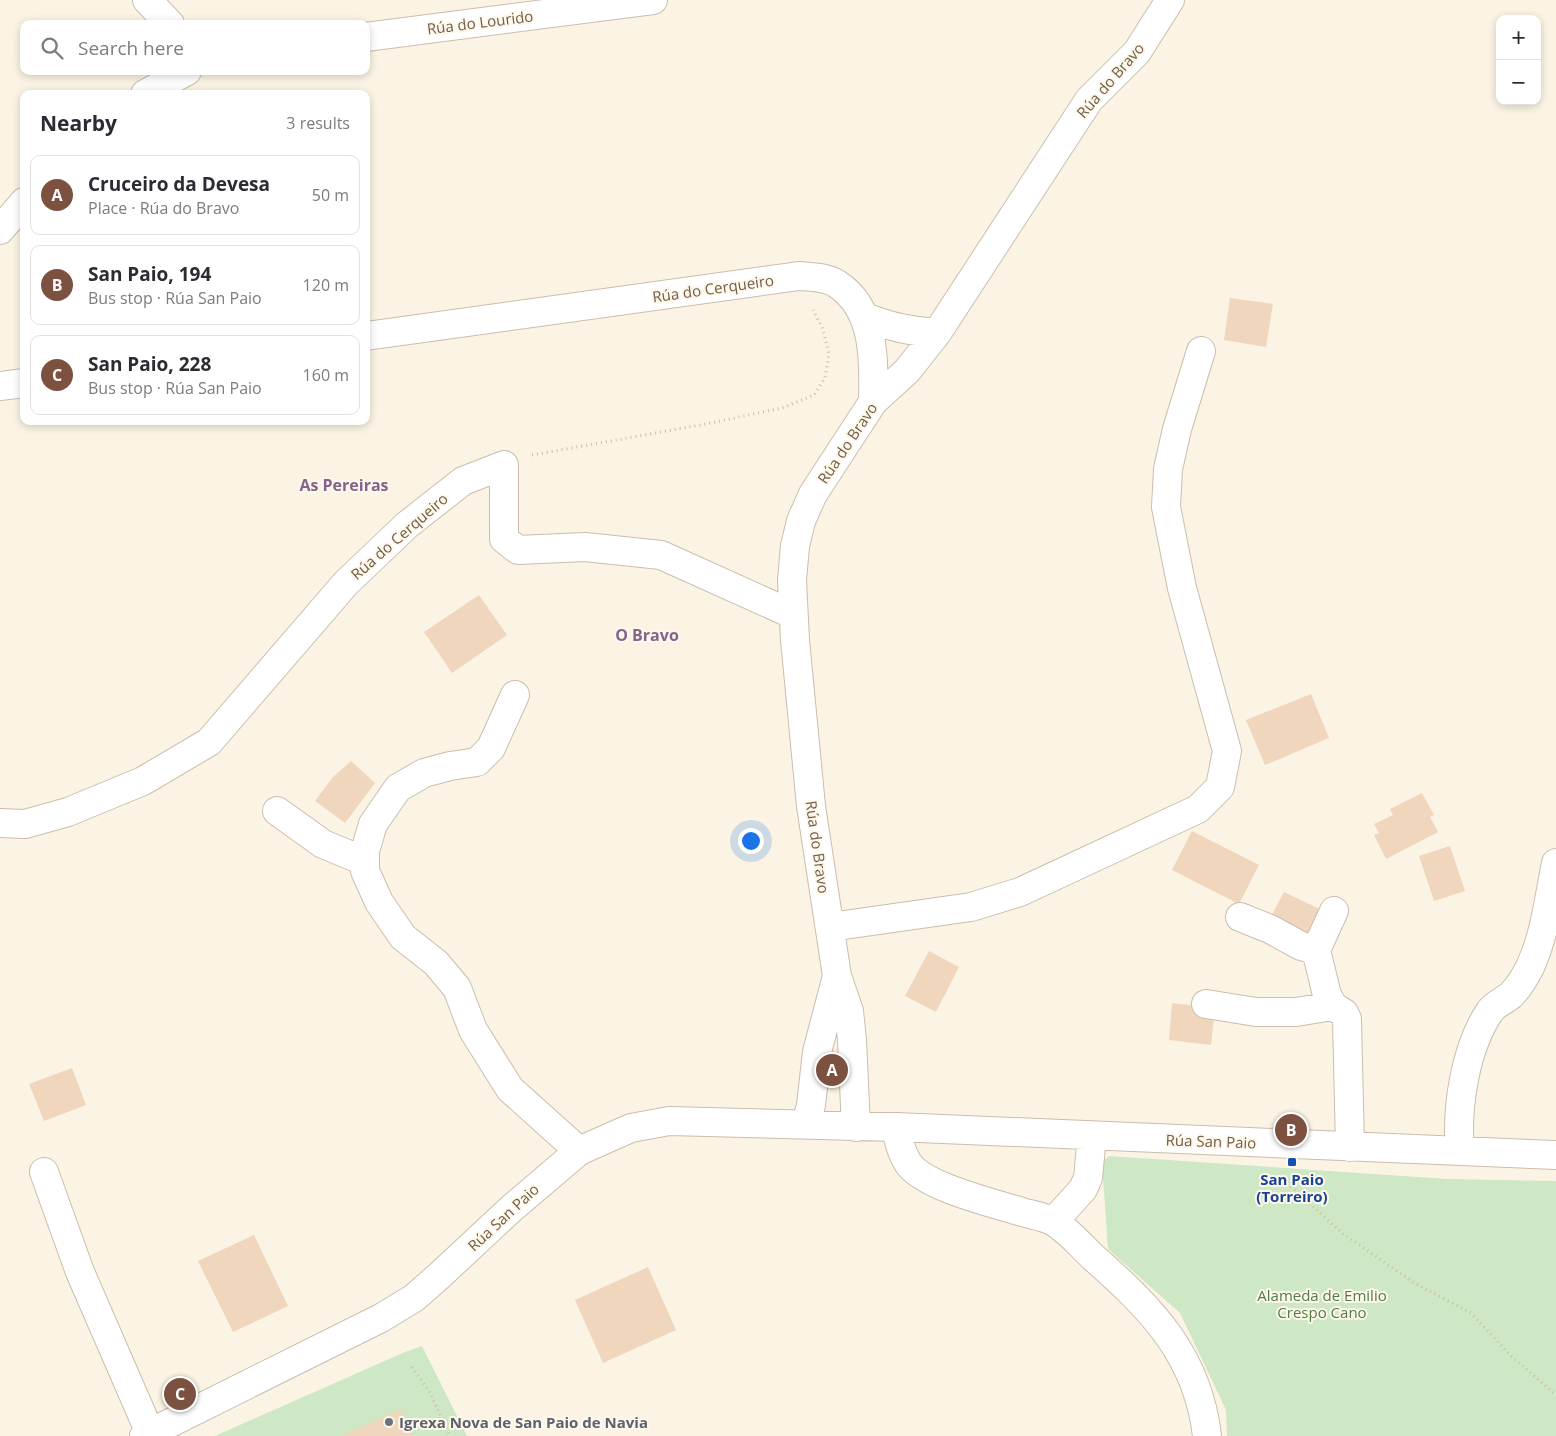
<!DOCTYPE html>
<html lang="en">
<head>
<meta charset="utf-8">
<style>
  :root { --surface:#fff; --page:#f7f7f7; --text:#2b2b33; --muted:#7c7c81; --line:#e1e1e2; --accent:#7c5140 }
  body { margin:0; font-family:"Open Sans",sans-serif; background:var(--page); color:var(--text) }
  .controls { position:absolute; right:15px; top:15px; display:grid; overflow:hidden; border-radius:10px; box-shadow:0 2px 8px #0003 }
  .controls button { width:45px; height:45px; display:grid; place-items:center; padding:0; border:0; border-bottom:1px solid var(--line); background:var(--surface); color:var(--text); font:25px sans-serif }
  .you { position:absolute; left:750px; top:840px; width:18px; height:18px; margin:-12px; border:4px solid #fff; border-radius:50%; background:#1a73e8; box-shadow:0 0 0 8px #1a73e833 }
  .badge { display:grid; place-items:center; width:32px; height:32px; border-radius:50%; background:var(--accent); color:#fff; font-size:16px; font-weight:700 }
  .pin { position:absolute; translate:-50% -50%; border:2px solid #fff; box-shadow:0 1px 5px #0006 }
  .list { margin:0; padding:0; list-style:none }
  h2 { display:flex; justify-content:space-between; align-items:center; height:65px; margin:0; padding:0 20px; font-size:21px }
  h2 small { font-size:16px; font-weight:400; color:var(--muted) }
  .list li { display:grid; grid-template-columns:32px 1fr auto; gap:15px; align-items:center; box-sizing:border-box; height:80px; margin:0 10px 10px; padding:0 10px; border:1px solid var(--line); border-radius:10px }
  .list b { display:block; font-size:19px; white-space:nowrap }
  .list p { margin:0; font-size:16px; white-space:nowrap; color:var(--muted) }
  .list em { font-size:16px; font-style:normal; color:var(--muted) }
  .icon { flex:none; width:28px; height:28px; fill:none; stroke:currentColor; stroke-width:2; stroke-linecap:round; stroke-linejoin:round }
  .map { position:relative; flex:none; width:1556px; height:1436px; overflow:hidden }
  .search { position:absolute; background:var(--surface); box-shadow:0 2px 8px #0003; left:20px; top:20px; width:350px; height:55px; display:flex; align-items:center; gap:12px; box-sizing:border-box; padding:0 18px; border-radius:10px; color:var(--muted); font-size:19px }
  .panel { position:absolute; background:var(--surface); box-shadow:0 2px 8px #0003; left:20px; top:90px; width:350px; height:335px; border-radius:10px }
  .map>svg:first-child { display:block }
  .green { fill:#cee7c4 }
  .building { fill:#efd6bd }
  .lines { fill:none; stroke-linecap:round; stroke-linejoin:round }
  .minor-casing { stroke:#ccbdab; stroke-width:30 }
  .path { stroke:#d3baa1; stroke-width:3; stroke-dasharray:1 4; stroke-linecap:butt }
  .minor { stroke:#fff; stroke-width:28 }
  .transit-dot { fill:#1a4fb4; stroke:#fef8ea; stroke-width:2 }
  .worship-dot { fill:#6b7280; stroke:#fef8ea; stroke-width:2 }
  .labels { text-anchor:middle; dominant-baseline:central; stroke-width:4; stroke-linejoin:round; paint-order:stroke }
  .street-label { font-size:15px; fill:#725d4b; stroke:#fef8ea }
  .transit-label { font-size:15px; font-weight:bold; fill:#164399; stroke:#fef8ea }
  .park-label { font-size:15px; fill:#517c47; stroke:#fef8ea }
  .worship-label { font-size:15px; font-weight:bold; fill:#5b616d; stroke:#fef8ea; text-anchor:start }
  .neighbourhood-label { font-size:16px; font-weight:bold; fill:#84638e; stroke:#fef8ea }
</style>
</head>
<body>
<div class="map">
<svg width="1556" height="1436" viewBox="0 0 1556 1436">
  <rect width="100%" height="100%" fill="#fbf4e4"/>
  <path class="green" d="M1109,1156L1447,1179L1556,1181V1436H1227L1226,1410L1180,1313L1108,1249L1102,1162Z
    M422,1346L467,1436H215L405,1352Z"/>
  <path class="building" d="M1230,298L1273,304L1266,347L1224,340Z
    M479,595L507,635L452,673L424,632Z
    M1311,694L1329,738L1265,765L1246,720Z
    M351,761L375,783L345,823L315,801L333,777Z
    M1422,793L1434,815L1430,817L1438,832L1386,859L1374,835L1379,833L1374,824L1393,815L1390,809Z
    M1192,831L1259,865L1239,904L1172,870Z
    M1450,846L1465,891L1434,901L1419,856Z
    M1284,892L1324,911L1308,942L1268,922Z
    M929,951L959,967L936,1012L905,996Z
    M1172,1003L1215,1008L1211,1045L1169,1040Z
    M72,1068L86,1105L44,1121L29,1084Z
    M254,1235L288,1306L233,1332L198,1261Z
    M648,1267L676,1330L603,1363L575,1300Z
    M400,1409L413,1436H341Z"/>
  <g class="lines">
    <defs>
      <path id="minor" d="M147,0L170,24
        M366,37L653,0
        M145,94L187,71
        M0,230L24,202
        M865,317C891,327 909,331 937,333
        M366,336L799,276C812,277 827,277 837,284C876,309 874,362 873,402
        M0,386L24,383
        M515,695L491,748L477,762L450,766L424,773L398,788L373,824L365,851V871L379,902L403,937L436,963L457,988L473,1030L510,1089L579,1151
        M277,811L323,844L364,861
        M0,823L25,824L68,812L143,781L209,742L346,583L407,525L463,481L504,465V539L518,550L585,547L661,555L792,614
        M1334,911L1316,950L1327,995L1333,1006L1344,1013L1347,1019L1350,1147
        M1240,917L1270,929L1301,946L1316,950
        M830,927L971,907L1020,892L1198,809L1220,787L1227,751L1182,588L1166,507L1168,469L1177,429L1201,351
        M1206,1004L1256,1012H1296L1333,1006
        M806,1124L811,1105L817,1052L837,976
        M856,1127L852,1040L849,1011L837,976L811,806L795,640L792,580L795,546L801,521L813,494L873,402L907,371L937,333L1089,100L1137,52L1170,0
        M896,1127C898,1140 901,1152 908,1163C924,1187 993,1203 1022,1212C1032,1215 1046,1217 1054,1222C1069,1231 1081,1246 1094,1258C1152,1309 1198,1356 1207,1436
        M1460,1151C1456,1108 1465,1048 1490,1011C1495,1004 1504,1001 1511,995C1518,988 1526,975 1530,967C1545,935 1549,897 1556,863
        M44,1172L80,1272L150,1433
        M1054,1221L1083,1189L1088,1178L1092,1136
        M144,1436L381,1318L414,1298L439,1276L512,1208L579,1151L631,1128L669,1121L896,1127L1556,1155"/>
    </defs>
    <use href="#minor" class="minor-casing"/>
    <path class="path" d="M532,455L706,424L782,408L814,395L825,378L829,353L822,327L813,310
      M1280,1176L1342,1233L1416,1284L1471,1313L1511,1356L1556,1395
      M412,1367L429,1391L450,1436"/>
    <use href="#minor" class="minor"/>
  </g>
  <rect class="transit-dot" x="1287" y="1157" width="10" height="10" rx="2.5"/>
  <circle class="worship-dot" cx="389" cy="1422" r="5"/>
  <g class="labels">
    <g class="street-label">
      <text transform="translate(480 22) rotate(-7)">Rúa do Lourido</text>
      <text transform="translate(1110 80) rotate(-49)">Rúa do Bravo</text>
      <text transform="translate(713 288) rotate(-8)">Rúa do Cerqueiro</text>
      <text transform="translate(847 443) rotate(-56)">Rúa do Bravo</text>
      <text transform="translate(399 536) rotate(-41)">Rúa do Cerqueiro</text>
      <text transform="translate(818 847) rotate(82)">Rúa do Bravo</text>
      <text transform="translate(1211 1141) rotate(2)">Rúa San Paio</text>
      <text transform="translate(503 1217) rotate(-43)">Rúa San Paio</text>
    </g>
    <g class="transit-label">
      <text x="1292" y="1179">San Paio<tspan x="1292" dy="17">(Torreiro)</tspan></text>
    </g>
    <g class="park-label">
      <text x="1322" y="1295">Alameda de Emilio<tspan x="1322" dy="17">Crespo Cano</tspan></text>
    </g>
    <g class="worship-label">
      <text x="399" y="1422">Igrexa Nova de San Paio de Navia</text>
    </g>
    <g class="neighbourhood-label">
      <text x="344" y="485">As Pereiras</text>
      <text x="647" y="635">O Bravo</text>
    </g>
  </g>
</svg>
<div class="controls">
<button>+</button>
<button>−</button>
</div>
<div class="you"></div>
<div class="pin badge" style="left:832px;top:1070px">A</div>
<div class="pin badge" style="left:1291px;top:1130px">B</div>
<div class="pin badge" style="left:180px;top:1394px">C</div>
<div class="search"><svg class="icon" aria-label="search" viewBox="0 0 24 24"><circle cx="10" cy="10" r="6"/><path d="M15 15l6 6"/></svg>Search here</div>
<section class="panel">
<h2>Nearby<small>3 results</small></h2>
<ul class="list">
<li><span class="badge">A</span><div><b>Cruceiro da Devesa</b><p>Place · Rúa do Bravo</p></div><em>50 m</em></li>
<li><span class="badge">B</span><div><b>San Paio, 194</b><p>Bus stop · Rúa San Paio</p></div><em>120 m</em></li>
<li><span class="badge">C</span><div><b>San Paio, 228</b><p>Bus stop · Rúa San Paio</p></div><em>160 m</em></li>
</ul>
</section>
</div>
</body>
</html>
